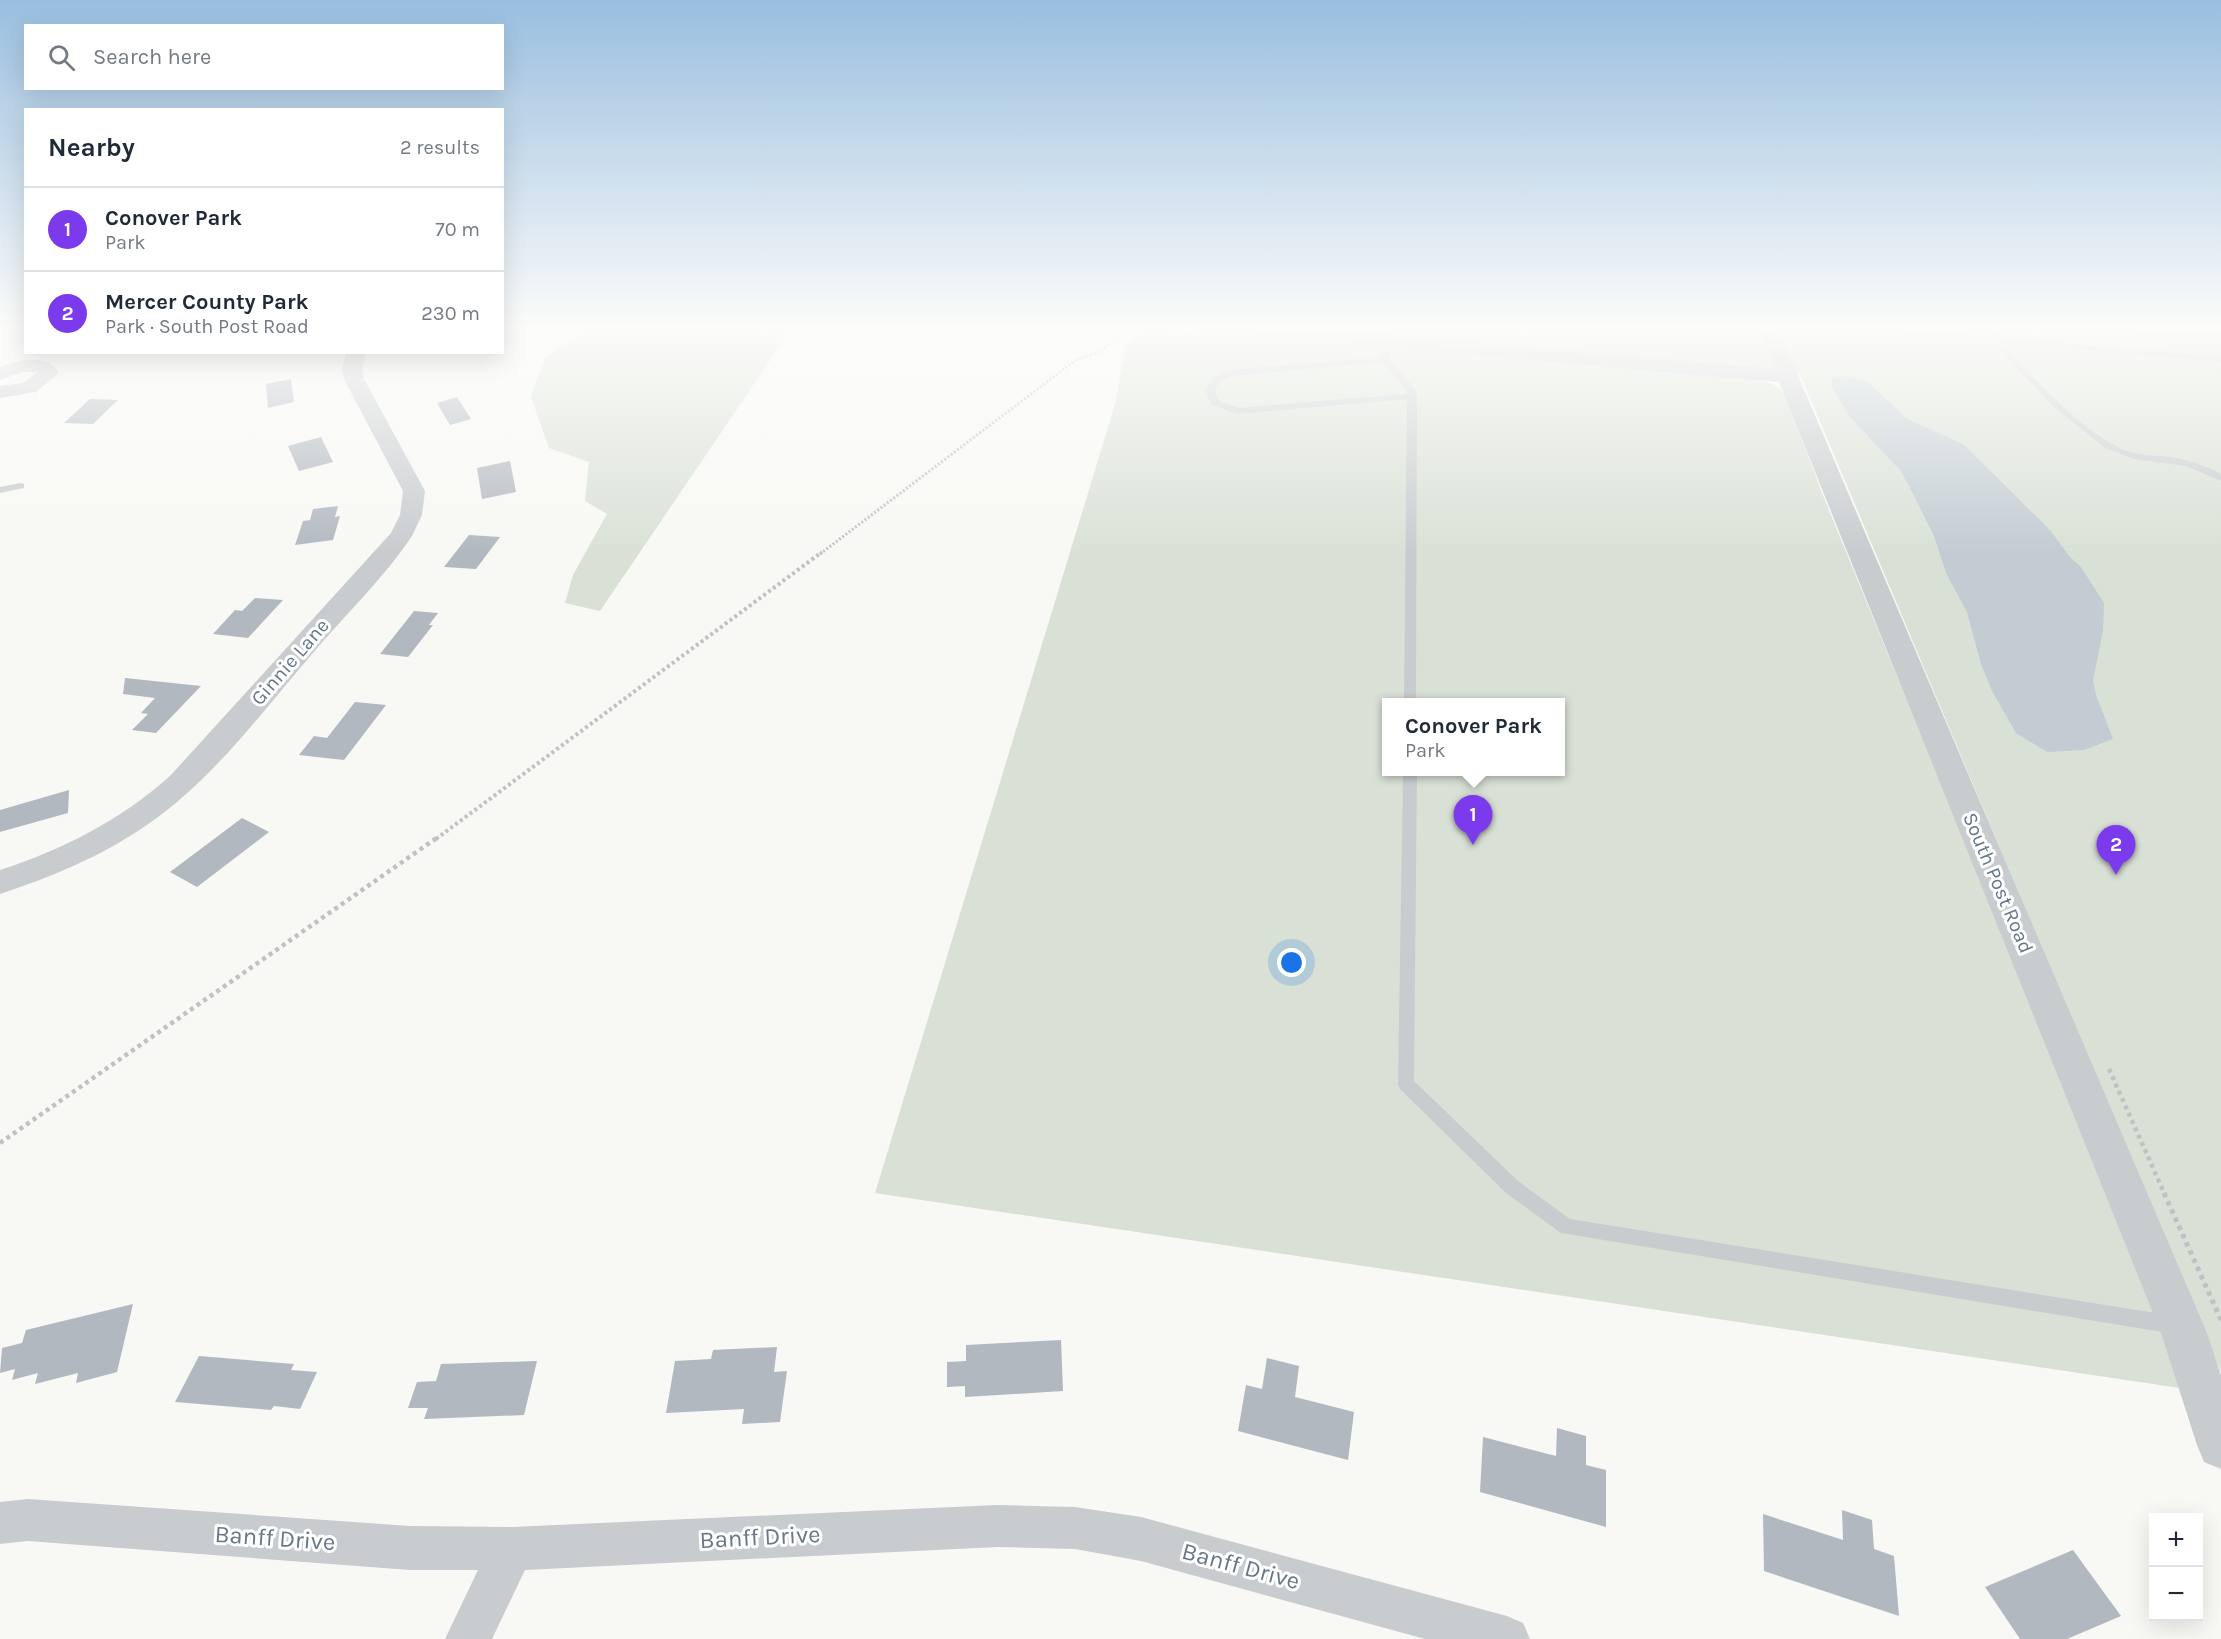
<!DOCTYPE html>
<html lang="en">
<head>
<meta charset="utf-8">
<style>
  :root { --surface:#fff; --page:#f6f6f7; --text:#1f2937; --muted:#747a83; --line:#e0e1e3; --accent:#7c3aed }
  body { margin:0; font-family:Karla,sans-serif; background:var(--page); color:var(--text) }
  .controls { position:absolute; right:18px; bottom:18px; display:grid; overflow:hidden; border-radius:0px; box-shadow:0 6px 24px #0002 }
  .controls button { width:54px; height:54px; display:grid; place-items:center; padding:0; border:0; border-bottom:2px solid var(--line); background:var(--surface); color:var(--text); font:30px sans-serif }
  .you { position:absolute; left:1292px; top:963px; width:21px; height:21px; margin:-15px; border:4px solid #fff; border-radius:50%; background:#1a73e8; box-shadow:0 0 0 9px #1a73e833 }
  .badge { display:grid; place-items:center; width:39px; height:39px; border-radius:50%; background:var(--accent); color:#fff; font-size:20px; font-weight:700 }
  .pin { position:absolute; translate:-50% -50px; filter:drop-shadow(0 2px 3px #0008) }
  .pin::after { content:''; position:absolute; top:32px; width:21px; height:18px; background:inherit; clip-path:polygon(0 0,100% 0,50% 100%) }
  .popup { position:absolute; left:1382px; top:698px; width:183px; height:78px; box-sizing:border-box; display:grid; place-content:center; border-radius:0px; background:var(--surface); filter:drop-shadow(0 2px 4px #0005); font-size:20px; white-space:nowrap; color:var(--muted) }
  .popup b { font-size:22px; color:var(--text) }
  .popup::after { content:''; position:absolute; left:50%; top:100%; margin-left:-12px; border:12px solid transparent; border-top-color:var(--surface) }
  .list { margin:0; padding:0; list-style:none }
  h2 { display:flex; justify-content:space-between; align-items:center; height:78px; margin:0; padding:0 24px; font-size:26px }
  h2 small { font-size:20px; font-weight:400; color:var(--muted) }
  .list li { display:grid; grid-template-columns:39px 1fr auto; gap:18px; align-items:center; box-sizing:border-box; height:84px; padding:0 24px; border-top:2px solid var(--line) }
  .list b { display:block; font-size:22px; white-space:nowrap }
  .list p { margin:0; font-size:20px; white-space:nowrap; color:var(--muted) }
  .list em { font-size:20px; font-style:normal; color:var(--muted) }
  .icon { flex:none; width:33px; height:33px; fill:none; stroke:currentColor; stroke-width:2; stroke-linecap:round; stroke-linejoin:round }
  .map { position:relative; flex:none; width:2221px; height:1639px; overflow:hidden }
  .search { position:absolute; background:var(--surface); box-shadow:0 6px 24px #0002; left:24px; top:24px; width:480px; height:66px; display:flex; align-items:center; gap:15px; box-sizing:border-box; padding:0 21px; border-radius:0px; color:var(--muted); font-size:22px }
  .panel { position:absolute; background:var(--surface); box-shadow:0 6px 24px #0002; left:24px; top:108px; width:480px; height:246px; border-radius:0px }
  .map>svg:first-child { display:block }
  .green { fill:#d9e1d6; fill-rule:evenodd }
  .water { fill:#c2ccd2 }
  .building { fill:#b1b8bf }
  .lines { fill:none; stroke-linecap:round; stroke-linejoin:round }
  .path-far3 { stroke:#bfc2c4; stroke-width:3; stroke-dasharray:2 2; stroke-linecap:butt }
  .path-far2 { stroke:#bfc2c4; stroke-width:4; stroke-dasharray:3 3; stroke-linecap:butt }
  .path-far1 { stroke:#bfc2c4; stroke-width:4.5; stroke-dasharray:4 4; stroke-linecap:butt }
  .path { stroke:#bfc2c4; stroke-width:5; stroke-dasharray:4.5 4.5; stroke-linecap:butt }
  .service { fill:#c8cccf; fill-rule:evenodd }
  .minor { fill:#c8cccf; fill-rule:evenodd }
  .tertiary { fill:#c8cccf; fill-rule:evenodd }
  .labels { text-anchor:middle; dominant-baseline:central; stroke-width:6; stroke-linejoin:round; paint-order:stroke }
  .street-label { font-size:20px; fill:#657789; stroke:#fff }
  .near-street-label { font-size:24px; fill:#657789; stroke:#fff }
</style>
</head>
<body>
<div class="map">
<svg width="2221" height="1639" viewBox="0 0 2221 1639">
  <rect width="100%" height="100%" fill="#f8f8f5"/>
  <path class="green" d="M708,325L792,328L600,611L565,603L573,575L607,514L585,501L589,462L549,448L531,397L544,360L585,326Z
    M1235,325H2221V1372L1800,374Z
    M1143,326L1755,379L1773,384L1784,393L1824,498L2123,1228L2186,1389L875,1193L1116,401L1125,346ZM1386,702H1560V772H1386Z"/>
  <path class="water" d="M1843,376L1867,381L1906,418L1964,445L2050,530L2069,556L2081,567L2104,603L2103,631L2093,680L2096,695L2113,739L2084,750L2047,752L2016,733L1992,691L1981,664L1967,612L1946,573L1934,536L1914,496L1901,471L1849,416L1832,387V379Z"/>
  <path class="building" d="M291,379L294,402L268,408L266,384Z
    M457,397L471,419L450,425L437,403Z
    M90,399L118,400L93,424L64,423Z
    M321,437L333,462L299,471L288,446Z
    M510,461L516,492L482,499L477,468Z
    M338,506L335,517L340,516L333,540L295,545L303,521L310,520L313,509Z
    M469,535L500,537L476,569L444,567Z
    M255,598L283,600L248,638L213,634L235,610L242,611Z
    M414,611L438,613L429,625H433L408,657L380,654Z
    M125,678L201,686L156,733L132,730L148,714L141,713L155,698L123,694Z
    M355,702L386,705L344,760L299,755L314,736L327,738Z
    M69,790L68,813L0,832V810Z
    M242,818L269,832L197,887L170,872Z
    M133,1304L117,1372L76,1383L78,1373L35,1384L38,1373L12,1380L15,1369L0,1373L2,1348L22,1343L26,1330Z
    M1061,1340L1063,1391L965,1397V1386L947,1387V1362L966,1361V1345Z
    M777,1347L774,1372L787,1371L780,1422L742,1424L744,1409L666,1413L675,1361L711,1359L713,1350Z
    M199,1356L294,1364L291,1370L317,1372L300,1409L274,1406L271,1410L175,1402Z
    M1267,1358L1299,1366L1295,1397L1354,1412L1348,1460L1238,1431L1246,1385L1262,1389Z
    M537,1361L524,1415L424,1419L428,1408H408L417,1382L436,1381L441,1364Z
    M1557,1428L1586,1436V1465L1606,1470V1527L1480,1492L1483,1437L1556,1456Z
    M1842,1510L1872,1520L1874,1549L1894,1556L1899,1616L1764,1571L1763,1514L1843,1540Z
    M2073,1550L2121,1616L2067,1639H2020L1985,1587Z"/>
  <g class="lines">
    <path class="path-far3" d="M820,554L1076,360L1099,352L1135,325"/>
    <path class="path-far2" d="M436,839L822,552"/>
    <path class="path-far1" d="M2109,1069L2165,1195
      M0,1143L438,837"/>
    <path class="path" d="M2164,1193L2221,1320"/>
    <path class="service" d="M1815,325H1845L1991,337V331L2003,325H2013L1999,334L2000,338L2221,356V362L2001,343C2033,377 2084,435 2127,451C2140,456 2155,455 2168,457C2187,459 2204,465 2221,474V481L2186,466L2134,459L2105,448L2054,407L1992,342L1819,328Z
      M2082,325H2100L2153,332L2221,331V337L2153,338L2086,328Z
      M1386,349L1391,352L1389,359L1414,388L1417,396L1416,702H1404L1407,399L1237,414L1212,405L1205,391L1212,378L1229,370L1380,357L1383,350ZM1382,362L1406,390L1407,394L1238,408L1219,401L1215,391L1219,382L1231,376Z
      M20,483L24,484V488L0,493V487Z
      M1403,772H1417L1414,1081L1518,1181L1570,1219L2174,1316L2180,1319L2183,1325L2180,1331L2174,1334L1561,1233L1506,1193L1400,1089L1398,1084Z"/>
    <path class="minor" d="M1758,325H1776L1798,376L1795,380H1781L1778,376Z
      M347,352H366L362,368L364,379L425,491L422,515L412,536C384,578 345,615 312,654C269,704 227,760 177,802C125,846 64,873 0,894V870C62,850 121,820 170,776L391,533L400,515L403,491L344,379L342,368Z
      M23,360C37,359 52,360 59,373L36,392L0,398V386L23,383L38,372H23L0,380V367Z
      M28,1499L410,1526L512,1527L997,1505L1075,1507L1141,1517L1507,1616L1523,1623L1530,1639H1425L1141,1561L1075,1549L997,1547L525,1570L492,1639H445L478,1570H410L28,1541L0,1544V1502Z"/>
    <path class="tertiary" d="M1193,325H1273L1796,371L2207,1333L2221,1375V1469L2204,1462L2197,1445L2161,1333L1779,382L1204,331L1196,330Z"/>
  </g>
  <linearGradient id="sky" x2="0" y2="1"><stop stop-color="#99bedf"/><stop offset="0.59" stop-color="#fcfcfa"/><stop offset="1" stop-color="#fcfcfa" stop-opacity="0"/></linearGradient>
  <rect width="2221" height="554" fill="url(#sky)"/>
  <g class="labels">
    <g class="street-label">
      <text transform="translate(290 662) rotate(-49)">Ginnie Lane</text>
      <text transform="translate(1998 883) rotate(67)">South Post Road</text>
    </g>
    <g class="near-street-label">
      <text transform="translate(760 1537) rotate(-3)">Banff Drive</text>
      <text transform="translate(275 1538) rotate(4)">Banff Drive</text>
      <text transform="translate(1241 1566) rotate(15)">Banff Drive</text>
    </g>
  </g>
</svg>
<div class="controls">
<button>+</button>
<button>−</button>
</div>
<div class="you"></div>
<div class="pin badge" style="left:1473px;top:845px">1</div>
<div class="popup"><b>Conover Park</b>Park</div>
<div class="pin badge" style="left:2116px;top:875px">2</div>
<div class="search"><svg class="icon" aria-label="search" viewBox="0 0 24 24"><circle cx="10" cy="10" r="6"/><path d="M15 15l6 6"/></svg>Search here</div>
<section class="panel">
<h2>Nearby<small>2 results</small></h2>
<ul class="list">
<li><span class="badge">1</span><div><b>Conover Park</b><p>Park</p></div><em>70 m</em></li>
<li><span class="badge">2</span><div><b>Mercer County Park</b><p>Park · South Post Road</p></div><em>230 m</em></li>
</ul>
</section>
</div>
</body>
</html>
